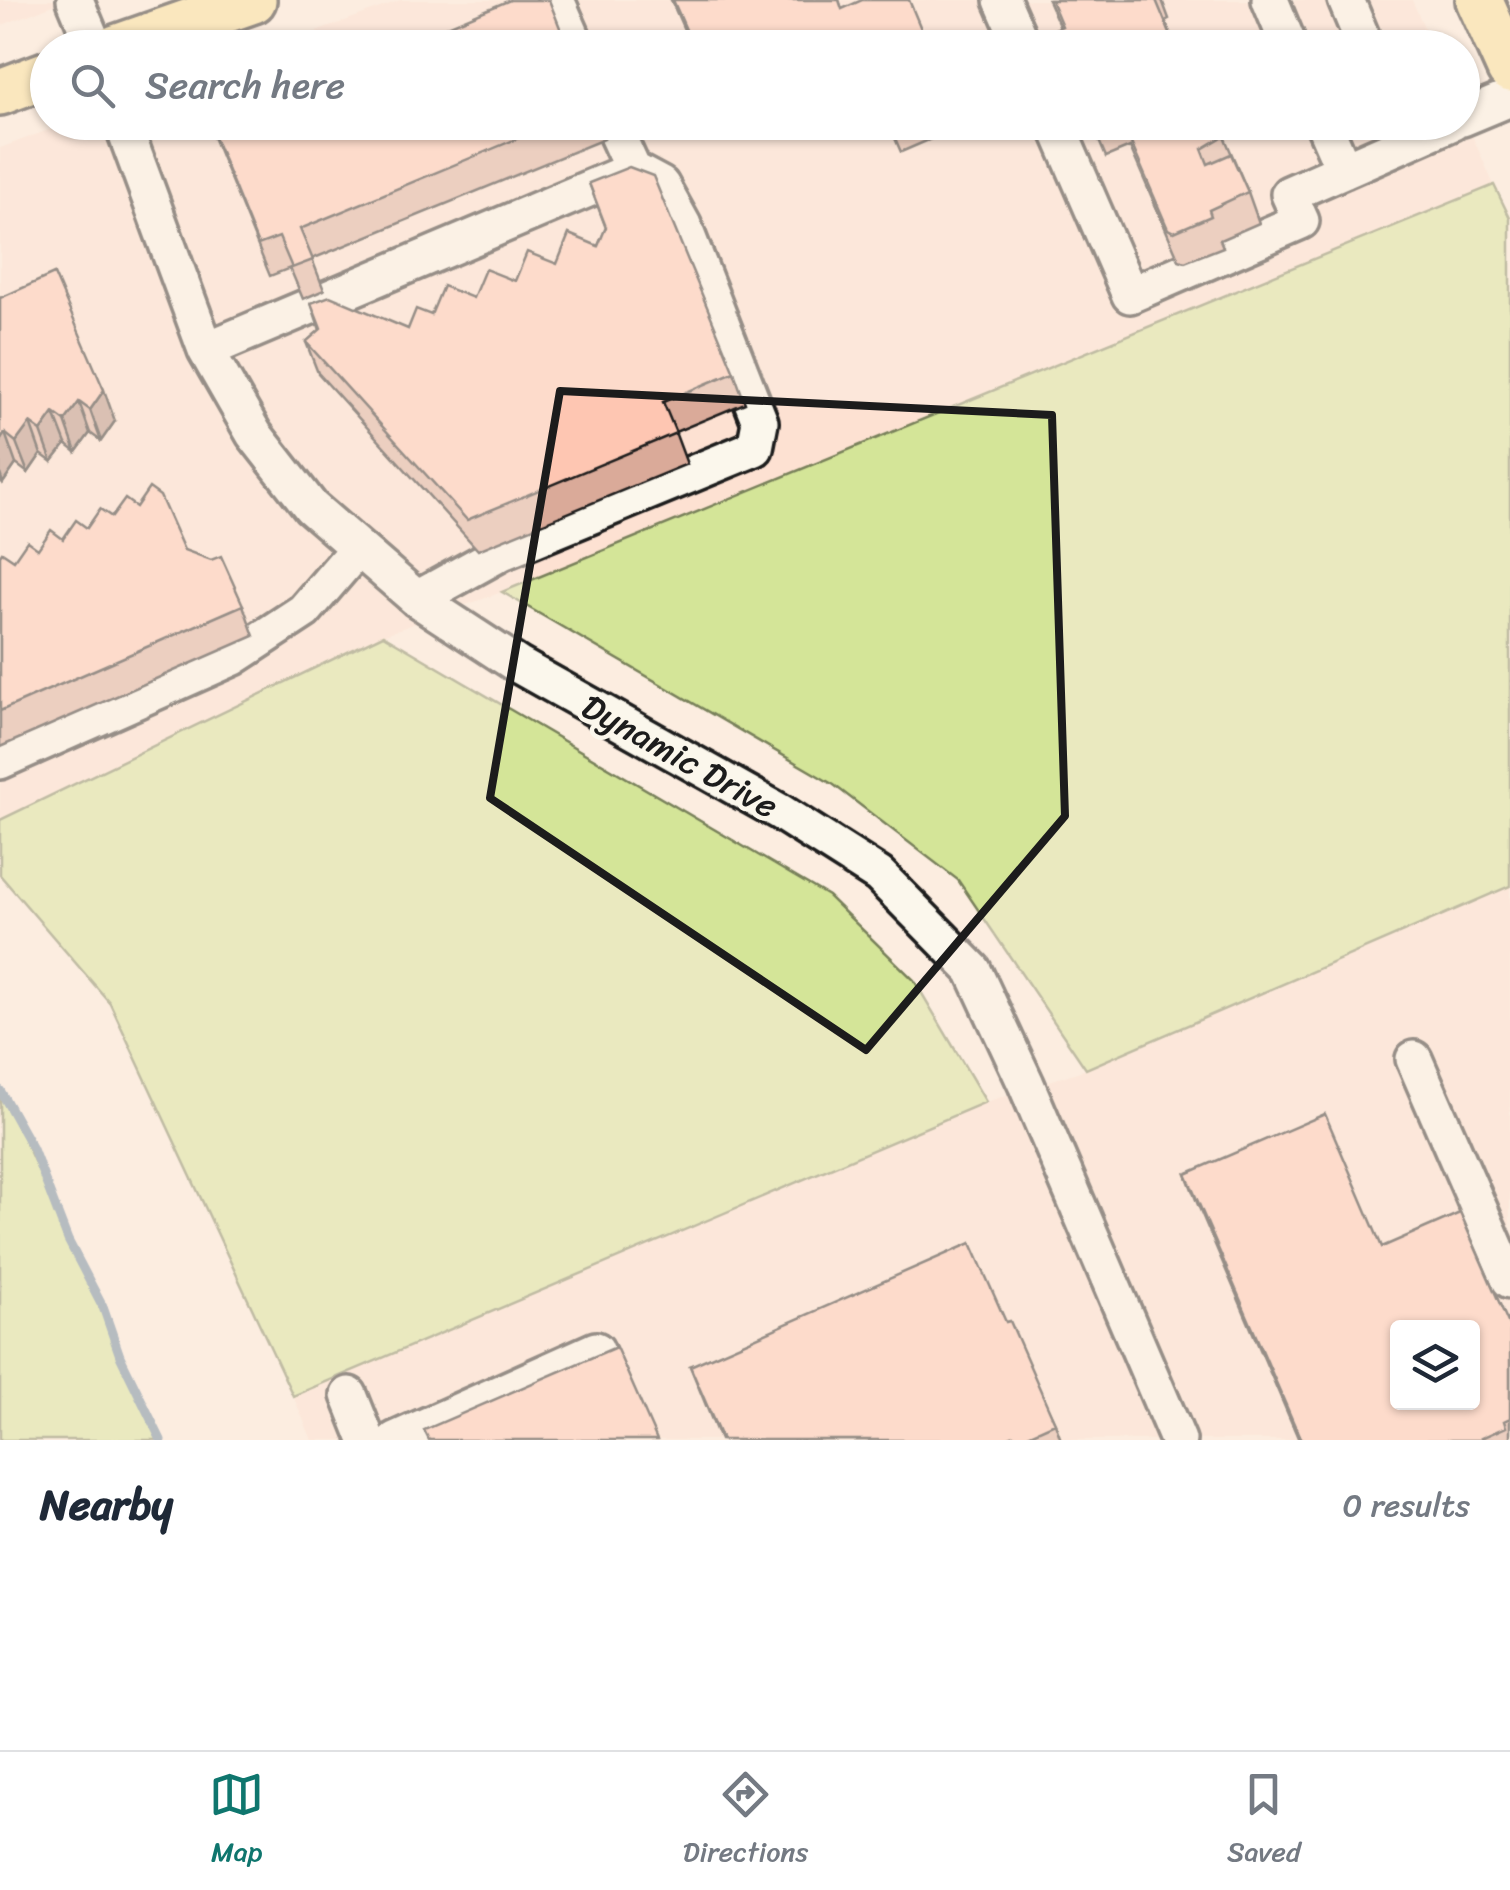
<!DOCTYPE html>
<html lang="en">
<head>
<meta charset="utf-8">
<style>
  :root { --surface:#fff; --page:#f6f6f7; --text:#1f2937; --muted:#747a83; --line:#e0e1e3; --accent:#0f766e }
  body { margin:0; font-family:Sriracha,sans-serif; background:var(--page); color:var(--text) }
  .controls { position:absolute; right:30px; bottom:30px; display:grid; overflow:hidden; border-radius:10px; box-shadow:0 2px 8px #0004 }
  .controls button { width:90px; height:90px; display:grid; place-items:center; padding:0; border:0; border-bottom:2px solid var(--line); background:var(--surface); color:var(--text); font:50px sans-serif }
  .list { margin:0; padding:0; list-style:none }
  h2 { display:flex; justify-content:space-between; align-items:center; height:130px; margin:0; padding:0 40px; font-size:42px }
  h2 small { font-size:32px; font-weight:400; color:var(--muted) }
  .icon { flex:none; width:55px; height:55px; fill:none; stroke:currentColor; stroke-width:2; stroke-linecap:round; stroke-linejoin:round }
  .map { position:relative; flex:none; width:1510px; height:1440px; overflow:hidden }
  .search { position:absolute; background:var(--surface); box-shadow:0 2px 8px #0004; left:30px; right:30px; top:30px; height:110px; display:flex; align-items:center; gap:25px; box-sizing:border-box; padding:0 35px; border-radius:55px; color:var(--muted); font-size:38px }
  .sheet { height:310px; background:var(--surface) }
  nav { display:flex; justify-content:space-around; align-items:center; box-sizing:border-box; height:140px; border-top:2px solid var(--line); background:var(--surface); font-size:28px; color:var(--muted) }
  nav a { display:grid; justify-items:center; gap:5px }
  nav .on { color:var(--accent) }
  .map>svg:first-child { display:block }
  .built { fill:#fde1d2; fill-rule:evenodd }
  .green { fill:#d4e598; stroke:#78805a; stroke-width:2.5 }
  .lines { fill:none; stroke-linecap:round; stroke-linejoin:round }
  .stream { stroke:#63819a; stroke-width:9 }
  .minor-casing { stroke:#1c1c1c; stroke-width:42 }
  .major-casing { stroke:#1c1c1c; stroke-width:52 }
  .minor { stroke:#fbf7ec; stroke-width:35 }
  .major { stroke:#f9e096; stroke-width:45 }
  .wall { fill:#daaa99; stroke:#1c1c1c; stroke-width:2.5 }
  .shaded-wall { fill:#b28b7d; stroke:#1c1c1c; stroke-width:2.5 }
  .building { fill:#fec6b2; stroke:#1c1c1c; stroke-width:2.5; fill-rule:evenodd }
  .marked { fill:none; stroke:#1c1c1c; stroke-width:8; stroke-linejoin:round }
  .labels { text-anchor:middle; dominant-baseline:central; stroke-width:9; stroke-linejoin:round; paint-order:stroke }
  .street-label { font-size:35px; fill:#1c1c1c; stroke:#fbf7ec }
</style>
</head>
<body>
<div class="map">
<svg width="1510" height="1440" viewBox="0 0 1510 1440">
  <rect width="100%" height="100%" fill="#fcede0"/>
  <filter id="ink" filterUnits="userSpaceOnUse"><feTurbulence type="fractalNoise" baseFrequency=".01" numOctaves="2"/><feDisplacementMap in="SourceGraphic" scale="20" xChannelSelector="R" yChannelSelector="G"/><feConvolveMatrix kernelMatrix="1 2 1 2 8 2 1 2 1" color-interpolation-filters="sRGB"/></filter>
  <g filter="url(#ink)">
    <path class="built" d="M0,0H66L0,26Z
      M401,0H1412L1433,47L273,48Z
      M1463,115L1494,185L502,592L383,635L0,820V148L70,122H1462Z
      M1510,886V1440H312L293,1396L986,1102L1086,1069ZM1398,1328H1472V1402H1398Z"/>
    <path class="green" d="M1494,185L1510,218V886L1086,1069L958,880L834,785L502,592Z
      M383,635L828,896L914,980L986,1102L293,1396L110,1003L0,875V820Z
      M0,1086L160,1440H0Z"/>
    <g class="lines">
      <path class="stream" d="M0,1090L33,1149L68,1240L103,1307L120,1356L161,1440"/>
      <defs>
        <path id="minor" d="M75,0L95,48
          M556,0L577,48
          M1002,0L1023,48
          M1270,0L1290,48
          M1346,0L1366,48
          M1462,118L1510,98
          M122,122L206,350L254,434L311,507L417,599L518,665L780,812L879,875L973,970L1026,1084L1178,1440
          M611,122L633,170
          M1055,122L1130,295L1301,221L1289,194L1453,122
          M1323,122L1344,170
          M206,350L633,170L661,185L683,225L760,422L755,448L502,552L417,599
          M0,761L234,657L304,611L358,548
          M1414,1059L1510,1280
          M349,1395L367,1440
          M395,1440L596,1350"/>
        <path id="major" d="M1479,0L1510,69
          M116,48L253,0
          M0,92L48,74"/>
      </defs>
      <use href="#minor" class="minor-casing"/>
      <use href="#major" class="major-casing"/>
      <use href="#minor" class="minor"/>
      <use href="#major" class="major"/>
    </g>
    <path class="wall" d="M671,0H839L842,9L929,48H692Z
      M1048,0H1162L1169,19L1165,21L1176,48H1059L1053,30L1060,27Z
      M207,122H598L604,139L312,259L324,290L303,299L290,268L270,276Z
      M725,122H756L730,133Z
      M888,122H960L961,126L901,152Z
      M1091,122H1218L1248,192L1259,223L1220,240L1223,247L1185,262L1179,260L1130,147L1106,157Z
      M1357,122H1375L1360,129Z
      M589,183L734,372L745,403L675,432L687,464L478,550L318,373L306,342L320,330L311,303L408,329L431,315L598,246L606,228Z
      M0,298L115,421L101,441L90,433L76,452L66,444L52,462L41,454L28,473L16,464L3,483L0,481Z
      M112,517L184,550L243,605L254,636L0,747V555L14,560Z
      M1186,1174L1382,1247L1510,1327V1440H1299L1198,1205Z
      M1006,1322L1055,1423L1061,1440H720L690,1366Z"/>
    <path class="shaded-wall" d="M104,390L115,421L101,441L90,410Z
      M79,402L90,433L76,452L65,421Z
      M54,413L66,444L52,462L41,431Z
      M30,423L41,454L28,473L16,442Z
      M5,433L16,464L3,483L0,474V441Z"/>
    <path class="building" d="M510,0H549L568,48H395Z
      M673,0H839L842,9L862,0H909L929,48H858L856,43L846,48H694Z
      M1051,0H1156L1176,48H1060L1053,30L1062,26Z
      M208,122H557L300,229L313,260L292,268L279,237L258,245Z
      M1122,122H1218L1224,136L1202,149L1208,164L1231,154L1248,192L1209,210L1211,216L1174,232L1168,229Z
      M629,167L653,176L734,372L663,402L676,433L467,520L306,342L321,329L311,303L330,296L408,329L416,309L431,315L443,286L473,298L485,269L515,281L527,252L557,264L569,234L598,246L606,227L589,183Z
      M54,274L104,390L90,410L79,402L65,421L54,413L41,431L30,423L16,442L5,433L0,441V298Z
      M149,488L160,496L184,550L211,560L221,556L243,605L0,711V555L2,552L14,560L27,541L38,549L51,530L63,539L76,520L87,528L100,509L112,517L125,499L136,507Z
      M1325,1114L1382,1247L1460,1213L1510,1327V1418L1504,1421L1506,1427L1481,1438L1482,1440H1301L1186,1174ZM1398,1328H1472V1402H1398Z
      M971,1243L1006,1322L1010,1321L1055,1423L1017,1440L1014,1435L1002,1440H722L690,1366Z
      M616,1347L657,1440H429L424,1430Z"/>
  </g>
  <path d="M0 0H1510V1440H0ZM560,391L1052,415L1065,816L866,1050L490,798Z" fill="#fcede0" fill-opacity=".55" fill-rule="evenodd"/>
  <path class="marked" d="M560,391L1052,415L1065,816L866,1050L490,798Z"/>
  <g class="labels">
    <g class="street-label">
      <text transform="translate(680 756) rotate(29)">Dynamic Drive</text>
    </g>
  </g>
</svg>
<div class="controls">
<button><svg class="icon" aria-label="layers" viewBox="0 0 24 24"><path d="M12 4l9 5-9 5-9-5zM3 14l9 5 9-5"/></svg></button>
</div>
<div class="search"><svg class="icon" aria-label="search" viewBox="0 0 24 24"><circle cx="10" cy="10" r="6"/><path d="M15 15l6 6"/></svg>Search here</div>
</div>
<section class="sheet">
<h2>Nearby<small>0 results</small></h2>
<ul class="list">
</ul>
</section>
<nav>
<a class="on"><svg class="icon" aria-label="map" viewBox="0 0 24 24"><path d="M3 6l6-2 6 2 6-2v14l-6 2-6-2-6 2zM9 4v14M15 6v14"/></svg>Map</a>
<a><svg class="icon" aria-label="directions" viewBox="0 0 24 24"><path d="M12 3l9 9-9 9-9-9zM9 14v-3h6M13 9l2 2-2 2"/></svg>Directions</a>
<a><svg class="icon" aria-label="saved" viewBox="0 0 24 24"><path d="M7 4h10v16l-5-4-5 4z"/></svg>Saved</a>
</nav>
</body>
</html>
